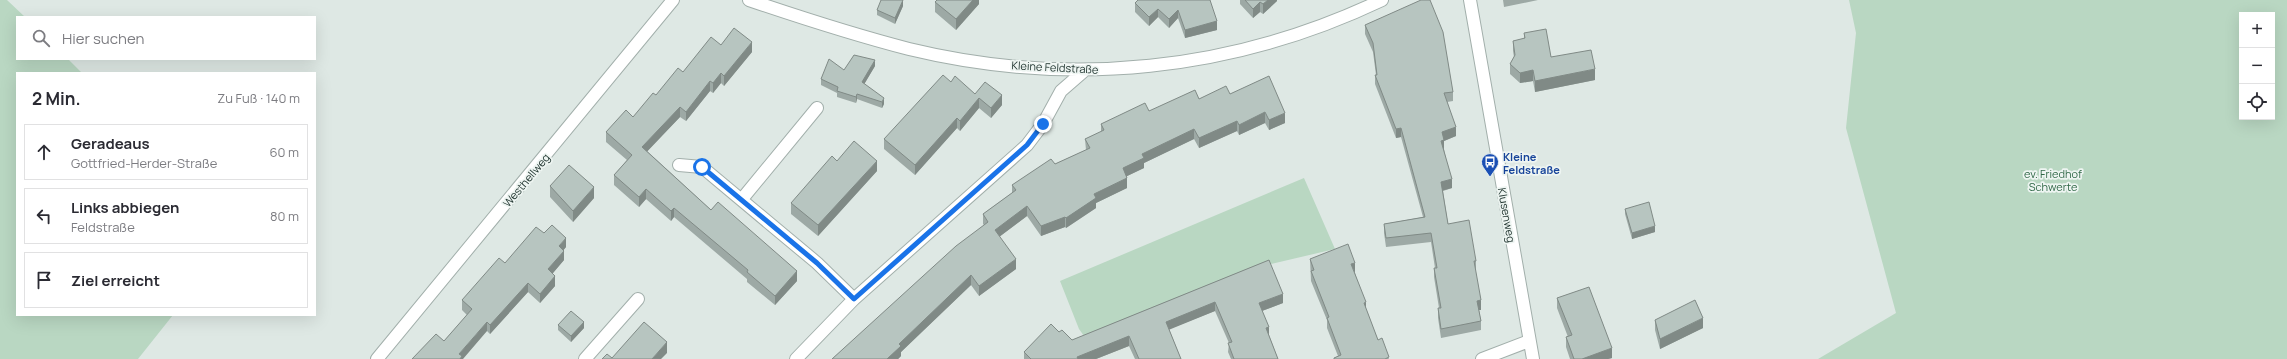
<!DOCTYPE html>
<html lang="de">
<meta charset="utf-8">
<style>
body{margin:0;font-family:Manrope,sans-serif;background:#f2f2f3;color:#2b2b33}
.controls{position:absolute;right:12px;top:12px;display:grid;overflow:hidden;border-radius:0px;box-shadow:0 4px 16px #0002}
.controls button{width:36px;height:36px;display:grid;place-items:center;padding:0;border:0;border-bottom:1px solid #e1e1e2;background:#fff;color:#2b2b33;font:20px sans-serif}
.stop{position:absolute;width:12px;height:12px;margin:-9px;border:3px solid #1a73e8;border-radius:50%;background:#fff}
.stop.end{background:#1a73e8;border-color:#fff;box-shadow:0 1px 4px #0008}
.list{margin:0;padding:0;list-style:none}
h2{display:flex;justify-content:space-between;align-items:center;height:52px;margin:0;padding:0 16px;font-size:17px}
h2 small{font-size:13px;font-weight:400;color:#7c7c81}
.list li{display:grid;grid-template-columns:26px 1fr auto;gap:12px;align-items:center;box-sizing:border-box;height:56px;margin:0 8px 8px;padding:0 8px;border:1px solid #e1e1e2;border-radius:0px}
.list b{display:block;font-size:15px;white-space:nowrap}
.list p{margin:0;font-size:13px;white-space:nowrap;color:#7c7c81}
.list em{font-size:13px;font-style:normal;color:#7c7c81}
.icon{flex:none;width:22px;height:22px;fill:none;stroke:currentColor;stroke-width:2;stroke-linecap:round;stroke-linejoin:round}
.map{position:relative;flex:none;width:2287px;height:359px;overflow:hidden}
.search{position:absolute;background:#fff;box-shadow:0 4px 16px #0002;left:16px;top:16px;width:300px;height:44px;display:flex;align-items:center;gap:10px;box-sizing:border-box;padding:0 14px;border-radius:0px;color:#7c7c81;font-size:15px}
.panel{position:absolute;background:#fff;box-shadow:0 4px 16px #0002;left:16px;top:72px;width:300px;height:244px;border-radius:0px}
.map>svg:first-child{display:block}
</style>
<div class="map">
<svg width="2287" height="359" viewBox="0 0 2287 359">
<rect width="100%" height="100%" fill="#dee8e4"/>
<path fill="#b9d7c2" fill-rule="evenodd" d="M0 0H7L25 17H17V59H68L82 73H17V315H173L138 359H0Z
M1849 0H2287V359H1818L1896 313 1846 128 1856 33ZM2242 15H2272V117H2242Z
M1304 178 1335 249 1254 268 1084 336 1079 329 1060 281Z"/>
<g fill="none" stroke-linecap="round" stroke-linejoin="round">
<g stroke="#a2afab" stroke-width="14">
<path id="minor" d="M749 0C802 18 855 35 909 49 1070 88 1233 71 1382 0
M1470 0 1533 359
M679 165 702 167 817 263 854 299
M742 199 817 108
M377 359 673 0
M585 359 638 299
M796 359 854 299 1027 145 1043 124 1061 91 1084 71
M1482 359 1529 341"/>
</g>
<use href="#minor" stroke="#fff" stroke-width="12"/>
</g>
<path fill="#9da9a5" d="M979 0V4L956 30 935 12V2Z
M1210 0 1217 30 1185 38 1178 18 1169 28 1158 17 1149 26 1135 12V3Z
M1240 0H1277V1L1263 14 1260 12 1253 18 1240 4Z
M1503 0H1538L1504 7Z
M903 6 895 24 877 15V10Z
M1365 25 1453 92V101L1447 102 1456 136 1444 141V149L1452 188 1443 191 1448 224 1476 261V270H1475L1481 310H1479L1481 321V330L1441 338 1438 318V308H1439L1434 277V268H1435L1431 242 1386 247 1384 233V224L1423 217 1401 137 1396 138 1375 84V75H1376L1373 52 1365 34Z
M1524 33 1551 57 1595 80 1535 92 1533 81 1520 83 1510 74V64L1514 57 1513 51V41L1524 39Z
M721 45 752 52 724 86 721 83 713 93 710 91 686 121 680 117 647 151 711 210 797 281 775 305 747 282V279L674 217 671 221 646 199 639 207 614 185V175L627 160 606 142V132L633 117 656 95 683 72Z
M875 66 864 84 884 104 882 108 857 99 856 103 837 97V93L821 85V79L844 70Z
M951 82 975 94 1002 105 991 118 979 108 960 131 957 128 915 175 884 149V139Z
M1230 94 1285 123 1269 130 1265 123 1239 135 1237 131 1199 148 1194 139 1144 163V168L1127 176V188L1096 203V208L1066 228 1065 227 1041 236 1027 216 999 237 1016 269 979 296 971 285 901 352V356L898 359H832L984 225 983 224V214L1012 193V185L1055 164 1086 150 1085 139 1101 132V124L1149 111 1199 99Z
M837 161 877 171 818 236 791 214V203Z
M550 186 594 198 573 222 550 197Z
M1625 209 1655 232 1632 239 1625 214Z
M544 233 566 247 563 250 564 260 552 274 555 286 540 303 528 292 490 334 487 331 444 341 467 315 462 310V300L505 263Z
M1310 259 1355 273 1366 310 1378 340 1389 359H1334V358L1338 356 1327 328V320L1311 281Z
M1269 260 1283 303 1262 311 1269 335 1278 359H1231L1228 352 1229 343 1215 311 1169 329 1181 359H1135L1129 346 1096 359H1024V352L1059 332 1072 340Z
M1557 298 1612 358 1608 359H1570L1566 347V337H1568L1557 308Z
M1655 320 1703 328 1660 349 1655 330Z
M558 325 584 328 571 342 558 330Z"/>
<path fill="#808a86" d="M903 0V6L895 24V18Z
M973 0H979V4L956 30V19Z
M1268 0H1277V1L1263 14V4Z
M1260 2V12L1253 18V9Z
M1158 9V17L1149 26V17Z
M1178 10V18L1169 28V19Z
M1217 21V30L1185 38V30Z
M752 42V52L724 86V76Z
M875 60V66L862 88V82Z
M1595 69V80L1535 92V81Z
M1533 70V81L1520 83V73Z
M721 73V83L713 93V83Z
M710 81V91L686 121V112Z
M857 94V99L856 103V97Z
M1002 95V105L991 118V108Z
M884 98V104L882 108V102Z
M979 98V108L960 131V121Z
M680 107V117L642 157V147Z
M1265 112V123L1239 135V125Z
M1285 113V123L1269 130V120Z
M957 118V128L915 175V165Z
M1237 121V131L1199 148V138Z
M1456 127V136L1444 141V149L1441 150 1442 132Z
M1401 128V137L1396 138V129Z
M1194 129V139L1144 163V168L1123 178V168L1142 154Z
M877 161V171L818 236V225Z
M1127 178V188L1096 203V208L1066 228V218L1094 194Z
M1452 179V188L1441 191V182Z
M594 187V198L573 222V211Z
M646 189V199L639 207V197Z
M1027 206V216L995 240V230Z
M674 208V217L671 221V211Z
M1065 217V227L1041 236V226Z
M1655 226V232L1632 239V233Z
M566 238V247L559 256V246Z
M564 251V260L548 279V269Z
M1016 259V269L979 296V286Z
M1355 263V274L1351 264Z
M797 271V281L775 305V296Z
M971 275V285L901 352V356L898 359H887L899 344Z
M555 276V286L540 303V294Z
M528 283V292L490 334V325Z
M1283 294V303L1259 312V303Z
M1481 300V310H1477V301Z
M1215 302V311L1166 331V322Z
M1366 302V312L1364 303Z
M1703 318V328L1660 349V339Z
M487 322V331L463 359H459V354Z
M584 322V328L571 342V336Z
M1269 327V336L1266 328Z
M1129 336V346L1096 359H1077V357Z
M667 342V353L661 359H652Z
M1612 348V358L1608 359H1582Z"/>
<path fill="#b7c5c0" stroke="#808a86" d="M881 0H903L895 18 877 10Z
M937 0H973L956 19 935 2Z
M1138 0H1210L1217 21 1185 30 1178 10 1169 19 1158 9 1149 17 1135 3Z
M1245 0H1268L1263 4 1260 2 1253 9Z
M1421 0H1430L1443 32 1453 92 1444 93 1456 127 1442 132 1444 140 1441 141 1452 179 1441 182 1448 224 1469 220 1476 261H1474L1481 300 1477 301 1481 321 1441 329 1438 308H1441L1434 268H1437L1431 233 1386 238 1384 224 1425 217 1401 128 1396 129 1375 75H1377L1373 43 1365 25Z
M734 28 752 42 724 76 721 73 713 83 710 81 686 112 680 107 642 147 711 210 718 202 797 271 775 296 747 272 748 270 674 208 671 211 646 189 639 197 614 175 632 155 606 132 626 110 633 117 653 93 656 95 678 68 683 72 711 37 721 45Z
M1546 29 1551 57 1591 50 1595 69 1535 81 1533 70 1520 73 1510 64 1515 55 1513 41 1525 38 1524 33Z
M854 55 875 60 862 82 884 98 882 102 857 94 856 97 837 91 838 87 821 79 829 59 844 70Z
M943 75 951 82 955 76 975 94 985 82 1002 95 991 108 979 98 960 121 957 118 915 165 884 139Z
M1269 76 1285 113 1269 120 1265 112 1239 125 1237 121 1199 138 1194 129 1142 154 1144 158 1123 168 1127 178 1094 194 1096 198 1066 218 1065 217 1041 226 1027 206 995 230 1016 259 979 286 971 275 899 344 901 346 887 359H832L956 246 988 222 983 214 1016 190 1012 185 1051 159 1055 164 1090 148 1085 139 1104 130 1101 124 1145 103 1149 111 1195 90 1199 99 1226 86 1230 94Z
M854 141 877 161 818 225 791 203 832 156 837 161Z
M569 165 594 187 573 211 550 186Z
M1649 202 1655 226 1632 233 1625 209Z
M552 225 566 238 559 246 564 251 548 269 555 276 540 294 528 283 490 325 487 322 459 354 462 356 460 359H412L436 334 444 341 472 309 462 300 499 258 505 263 536 227 544 233Z
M1348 244 1355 263 1351 264 1366 302 1364 303 1378 340 1382 338 1389 357 1385 359H1334V358L1341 355 1327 318 1329 317 1311 271 1314 270 1310 259Z
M1269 260 1283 294 1259 303 1269 327 1266 328 1278 359H1234L1228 343 1232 342 1215 302 1166 322 1181 359H1139L1129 336 1077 357 1078 359H1031L1024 352 1051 324 1059 332 1062 330 1072 340Z
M1589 287 1612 348 1582 359H1574L1566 337 1572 335 1557 298Z
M1695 300 1703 318 1660 339 1655 320Z
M571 311 584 322 571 336 558 325Z
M644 322 667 342 652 359H602L607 354 612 358Z"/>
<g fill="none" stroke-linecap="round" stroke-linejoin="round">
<path stroke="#1a73e8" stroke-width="5" d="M702 167 817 263 854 299 1027 145 1043 124"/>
</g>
<defs>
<g id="bus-pin" transform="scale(0.9)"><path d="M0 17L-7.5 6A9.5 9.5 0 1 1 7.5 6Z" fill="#1a4fb4" stroke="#eef5f2"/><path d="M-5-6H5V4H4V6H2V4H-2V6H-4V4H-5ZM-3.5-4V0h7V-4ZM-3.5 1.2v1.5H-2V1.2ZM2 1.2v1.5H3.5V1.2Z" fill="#fff"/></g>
</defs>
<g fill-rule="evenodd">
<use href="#bus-pin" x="1490" y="162"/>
</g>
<g text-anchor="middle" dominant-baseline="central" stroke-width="3.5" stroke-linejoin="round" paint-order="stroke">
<g font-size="11" fill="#223631" stroke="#eef5f2">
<text transform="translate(1055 67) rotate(3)">Kleine Feldstraße</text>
<text transform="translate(526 180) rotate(-50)">Westhellweg</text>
<text transform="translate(1507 215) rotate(80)">Klusenweg</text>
</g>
<g font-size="11" font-weight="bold" fill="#164399" stroke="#eef5f2" text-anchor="start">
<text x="1503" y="156">Kleine<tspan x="1503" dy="13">Feldstraße</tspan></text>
</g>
<g font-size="11" fill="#306847" stroke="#eef5f2">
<text x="2053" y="173">ev. Friedhof<tspan x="2053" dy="13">Schwerte</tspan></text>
</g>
</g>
</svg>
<div class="controls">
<button>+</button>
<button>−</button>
<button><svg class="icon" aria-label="locate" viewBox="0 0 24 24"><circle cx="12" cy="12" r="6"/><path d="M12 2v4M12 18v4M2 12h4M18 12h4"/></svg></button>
</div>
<div class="stop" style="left:702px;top:167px"></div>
<div class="stop end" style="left:1043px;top:124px"></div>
<div class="search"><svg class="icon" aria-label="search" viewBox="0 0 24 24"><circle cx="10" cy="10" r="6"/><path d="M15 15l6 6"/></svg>Hier suchen</div>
<section class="panel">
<h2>2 Min.<small>Zu Fuß · 140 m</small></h2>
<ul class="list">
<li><svg class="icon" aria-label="ahead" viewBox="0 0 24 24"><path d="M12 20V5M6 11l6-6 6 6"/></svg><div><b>Geradeaus</b><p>Gottfried-Herder-Straße</p></div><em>60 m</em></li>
<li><svg class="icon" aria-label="left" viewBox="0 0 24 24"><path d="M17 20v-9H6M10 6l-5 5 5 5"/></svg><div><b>Links abbiegen</b><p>Feldstraße</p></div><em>80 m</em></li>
<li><svg class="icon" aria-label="arrive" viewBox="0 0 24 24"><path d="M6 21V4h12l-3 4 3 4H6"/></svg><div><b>Ziel erreicht</b></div></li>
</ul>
</section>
</div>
